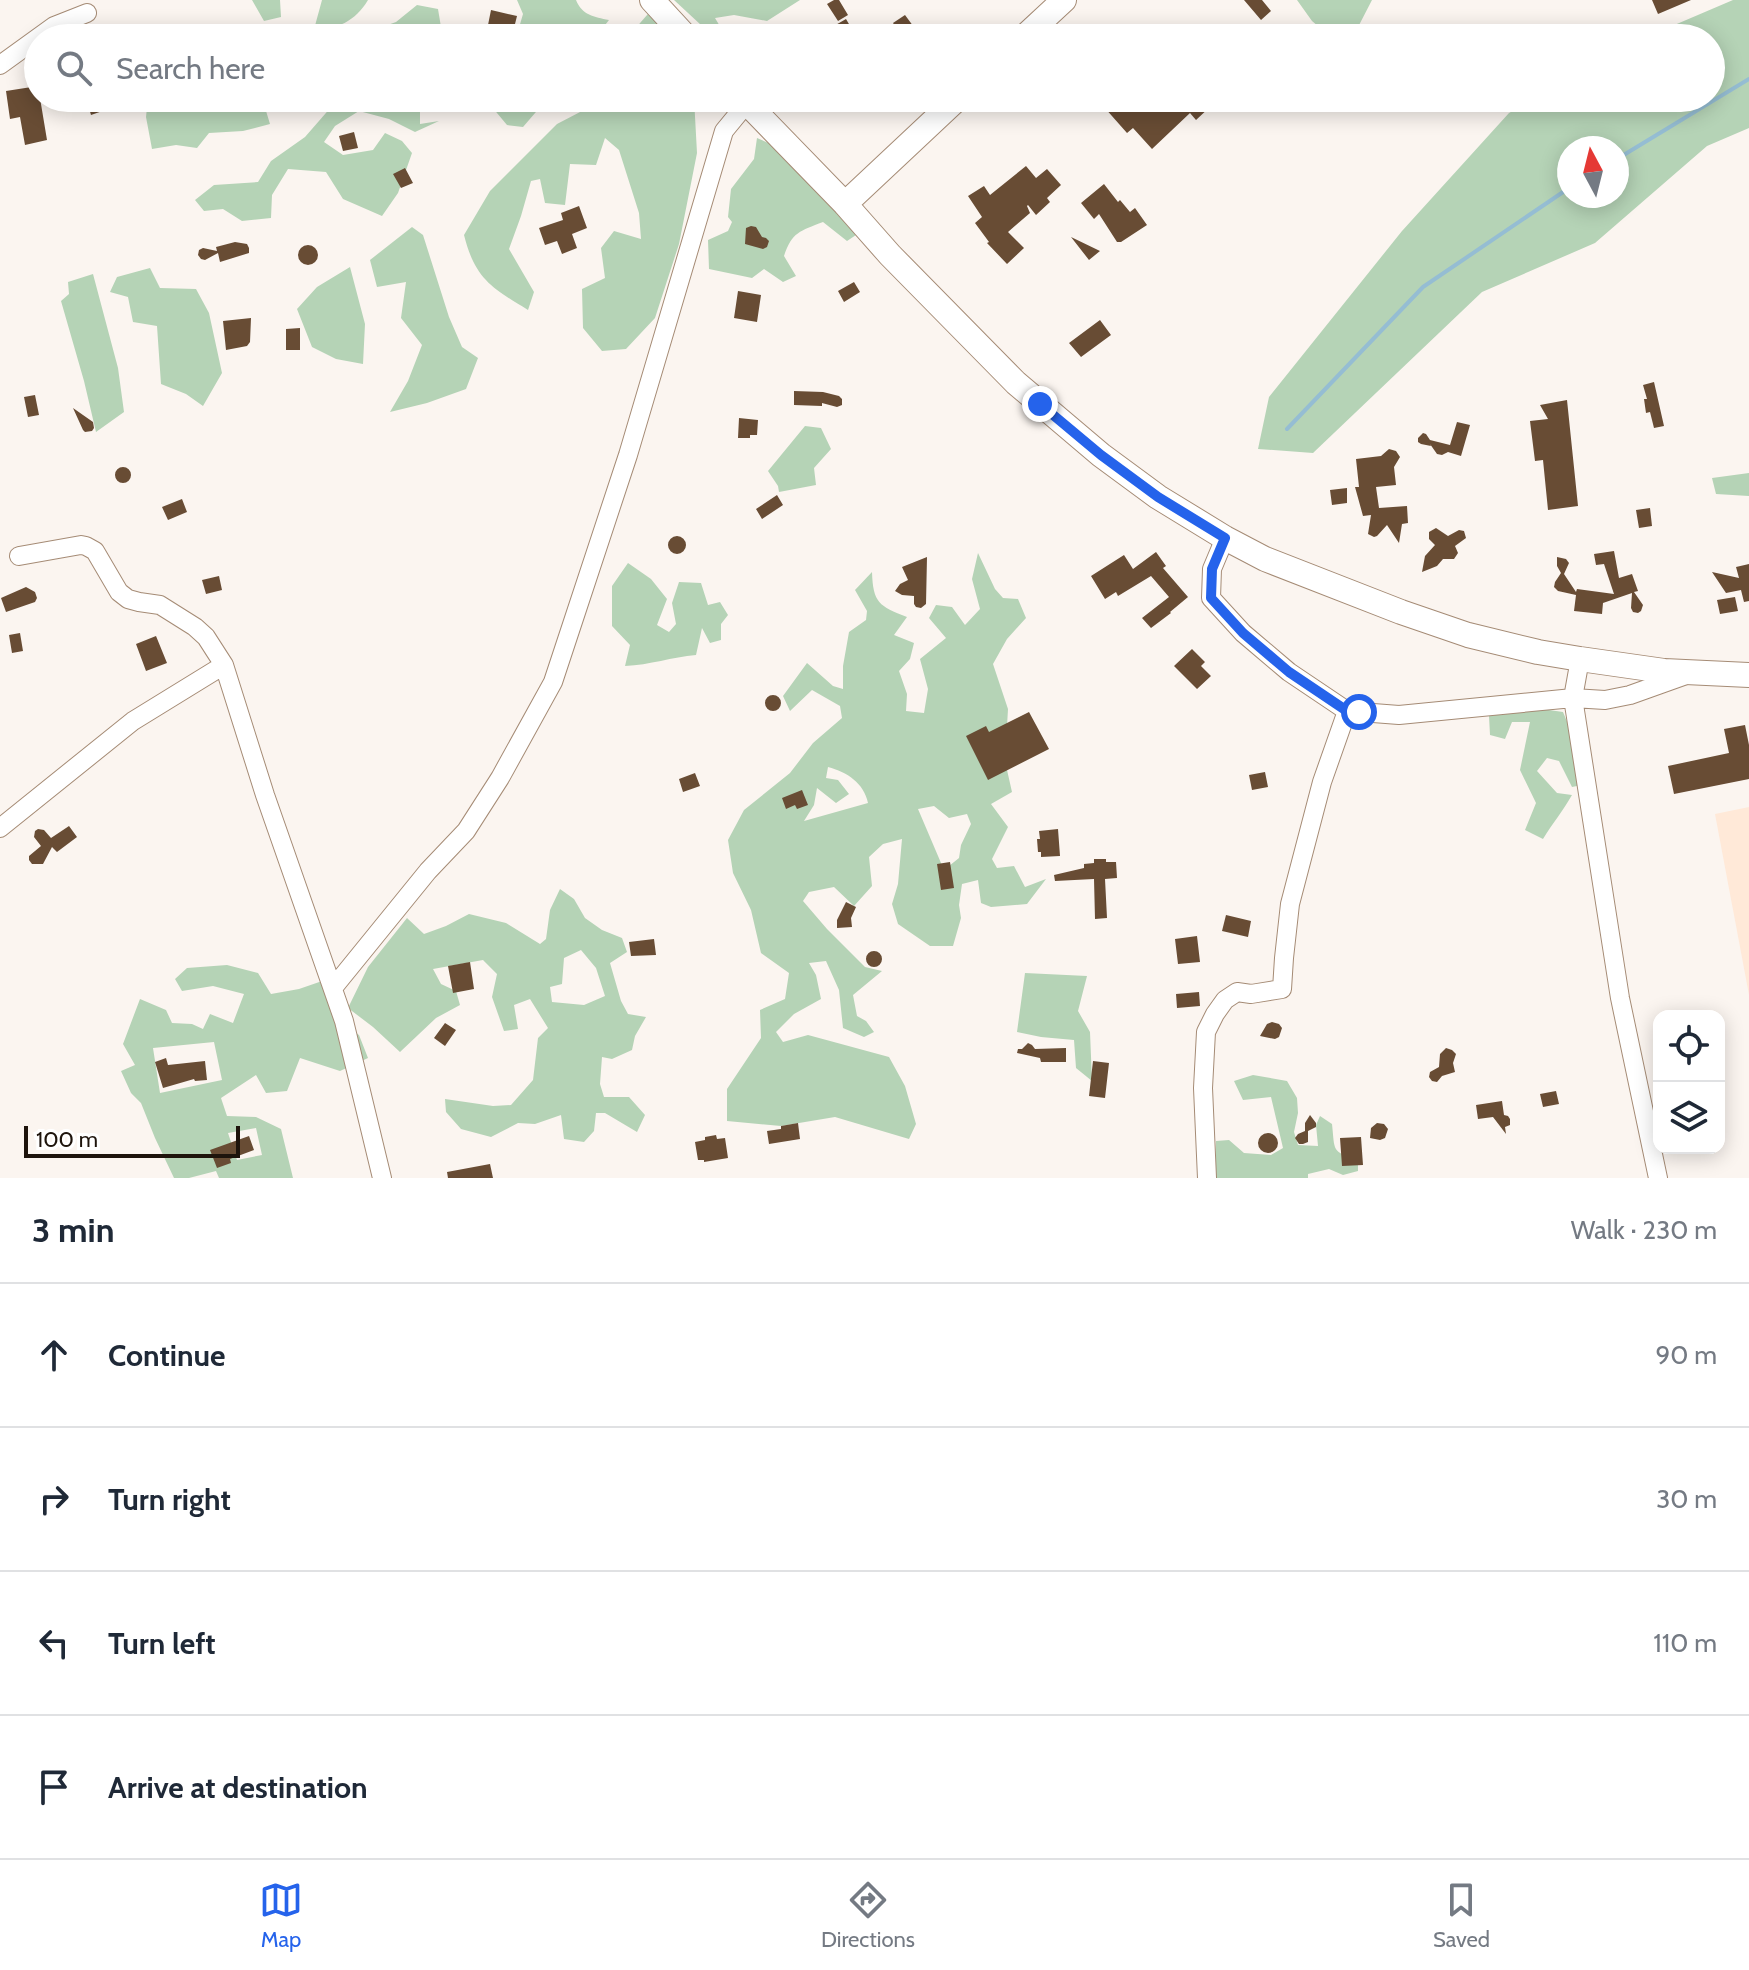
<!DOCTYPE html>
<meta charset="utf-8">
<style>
body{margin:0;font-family:Cabin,sans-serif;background:#f6f6f7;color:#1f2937}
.controls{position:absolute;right:24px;bottom:24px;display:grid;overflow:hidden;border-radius:16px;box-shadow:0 4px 20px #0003}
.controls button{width:72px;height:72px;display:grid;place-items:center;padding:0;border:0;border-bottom:2px solid #e0e1e3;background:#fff;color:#1f2937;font:40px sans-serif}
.compass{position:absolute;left:1557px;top:136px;width:72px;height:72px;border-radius:50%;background:#fff;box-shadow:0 4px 20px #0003;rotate:353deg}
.scale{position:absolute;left:24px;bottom:20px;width:216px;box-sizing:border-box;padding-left:8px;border:4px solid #1e140c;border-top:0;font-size:22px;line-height:28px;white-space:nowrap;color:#1e140c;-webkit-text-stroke:6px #fff;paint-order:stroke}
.stop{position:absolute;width:24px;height:24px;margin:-18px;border:6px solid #2563eb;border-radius:50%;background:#fff}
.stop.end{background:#2563eb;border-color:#fff;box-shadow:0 2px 8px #0008}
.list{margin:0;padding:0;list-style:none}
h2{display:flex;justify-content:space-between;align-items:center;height:104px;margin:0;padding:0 32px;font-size:34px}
h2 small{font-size:26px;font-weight:400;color:#747a83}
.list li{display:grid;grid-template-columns:52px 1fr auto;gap:24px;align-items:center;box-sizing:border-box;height:144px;padding:0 32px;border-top:2px solid #e0e1e3}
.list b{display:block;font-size:30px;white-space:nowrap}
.list em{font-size:26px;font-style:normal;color:#747a83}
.icon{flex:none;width:44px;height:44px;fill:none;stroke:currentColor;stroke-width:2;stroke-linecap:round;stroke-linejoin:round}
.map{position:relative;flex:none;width:1749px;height:1178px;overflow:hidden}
.search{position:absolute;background:#fff;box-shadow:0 4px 20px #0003;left:24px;right:24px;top:24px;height:88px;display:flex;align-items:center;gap:20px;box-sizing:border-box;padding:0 28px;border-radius:44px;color:#747a83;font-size:30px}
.sheet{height:680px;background:#fff}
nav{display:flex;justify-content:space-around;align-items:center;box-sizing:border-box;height:112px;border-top:2px solid #e0e1e3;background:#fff;font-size:22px;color:#747a83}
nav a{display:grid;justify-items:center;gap:4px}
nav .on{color:#2563eb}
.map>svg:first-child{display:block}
</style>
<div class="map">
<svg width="1749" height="1178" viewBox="0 0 1749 1178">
<rect width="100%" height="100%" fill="#fbf5f0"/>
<path fill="#ffe9d8" d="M1749 807V995L1715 814Z"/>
<path fill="#b5d3b6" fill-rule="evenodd" d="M252 0H280L281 17 264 21Z
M322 0H368C355 22 337 28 313 33Z
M517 0H576C582 15 594 17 609 20L595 38H516L523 14Z
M674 0H800L767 21 734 15 715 18 727 38H715Z
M1297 0H1372L1356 31 1341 38H1332L1312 21Z
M1733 0H1749V128L1707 146 1595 243 1482 292 1313 453 1258 449 1269 397 1402 231 1509 113 1536 98H1711V38H1644ZM1569 148H1617V196H1569Z
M417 5 438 9 442 33 445 38H352L396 22Z
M654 7 679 38H627Z
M148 98H257L263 101 270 124 243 131 209 133 197 148 176 145 152 149 146 117Z
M339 98H432L420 109V124L439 121 415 132 389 119 359 111 335 126 324 142 343 155 373 150 385 133 402 141 412 153 398 193 382 216 343 199 326 172 288 169 272 195 271 218 242 221 223 209 204 211 195 200 214 185 258 182 271 161 305 137Z
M482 98H548L523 127 507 125 487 101Z
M587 98H694L697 153 679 244 655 318 626 349 602 351 583 328 582 289 605 278 601 248 614 231 641 239 639 213 619 150 605 138 596 165 570 164 565 205 545 203 540 179 531 181 521 216 509 249 534 292 528 310C492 288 475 279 464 235L490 191 557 124 582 111Z
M757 138 787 151 865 229 847 241 823 222C800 231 792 232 784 256L796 276 783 282 764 269 752 278 709 269 708 240 728 231 732 222 728 217 731 189 754 159Z
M412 227 423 235 449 317 462 347 478 358 466 389 427 403 390 412 408 381 422 345 401 318 406 282 377 287 370 260Z
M350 267 365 324 363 364 336 359 312 347 297 309 317 287Z
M150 268 160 288 196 289 209 313 222 373 203 406 186 394 161 384 157 326 133 322 128 297 110 292 117 277Z
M93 274 118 368 124 412 96 432 84 381 61 301 69 294 68 282Z
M805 426 821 428 831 449 814 468 816 485 779 492 778 486 768 471Z
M1749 473V496L1716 494 1712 478Z
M978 553 995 589 1003 598 1018 599 1026 618 1007 639 993 664 1008 709 1005 761 1012 792 991 804 1008 827 992 859 997 868 1014 866 1025 887 1046 879 1027 904 991 907 981 903 978 880 962 884 959 905 961 918 953 946H930L898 924 892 904 898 884 902 839 883 844 869 857 872 886 854 906 834 887 809 892 803 901 827 929 865 967 882 971 853 995 857 1016 866 1021 874 1032 864 1037 843 1028 839 990 826 961 809 963 816 975 821 999 794 1014 776 1032 783 1042 808 1035 889 1057 905 1086 916 1124 909 1139 835 1117 781 1126 727 1121V1089L761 1038 760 1010 785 999 789 973 761 953 751 910 733 873 728 840 744 810 790 773 813 743 842 718 840 706 812 690 790 711 783 696 807 663 833 686 843 689V666L849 632 866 620 867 611 855 590 872 572C873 603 879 606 907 617L894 635 914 643 910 659 899 671 907 694 906 711 924 713 928 689 920 659 946 638 929 618 936 605 952 607 965 625 980 609 972 579ZM828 767C847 772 864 783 868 803L804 821 814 805 817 788 836 803 849 794 838 780 826 778ZM934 806 949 818 967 814 971 824 961 845 959 858 944 870 918 809Z
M628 563 651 579 667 599 657 625 669 632 676 624 672 603 679 582 701 583 708 605 720 602 728 615 721 624V640L710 643 702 628 696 655C672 657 650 665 625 666L630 645 612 626V586Z
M1535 708 1563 712 1573 736 1582 785 1572 787 1559 761 1547 758 1537 771 1557 793 1572 795C1563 811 1552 824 1543 839L1525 830 1536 803 1520 770 1530 722H1512L1505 739 1490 735 1489 716Z
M560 889 574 899 585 918 602 930 622 938 627 952 610 963 621 1001 628 1014 646 1017 635 1036 632 1050 612 1059 602 1057 600 1084 604 1097H629L645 1115 637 1132 605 1113H596L594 1131 584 1142 564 1139 561 1115 535 1124 518 1123 491 1137 461 1129 446 1112 445 1099 493 1106 511 1105 533 1080 538 1038 548 1028 530 999 514 1005 518 1029 504 1031 492 997 497 974 483 960 433 969 441 984 456 991 460 1005 436 1018 400 1052 373 1027 348 1008 368 967 407 918 424 934 446 926 469 914 506 923 540 944 546 939 550 910ZM581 950 596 968 605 996 584 1005 552 1002 550 987 562 984 564 958Z
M227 965 258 973 271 994 299 989 328 979 338 1020 359 1035 368 1058 340 1071 300 1058 287 1091 266 1093 256 1075 221 1098 227 1116 256 1117 281 1129 293 1178H219L216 1171 189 1178H174L155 1138 141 1103 131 1093 121 1071 135 1065 123 1044 140 999 166 1010 172 1023 192 1024 203 1029 210 1014 233 1023 244 994 213 986 182 991 175 979 187 968ZM214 1042 222 1080 160 1093 153 1048ZM256 1128 262 1155 237 1160 228 1133Z
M1025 973 1087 976 1078 1011 1090 1032 1092 1081 1076 1068 1074 1040 1041 1037 1017 1032Z
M1253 1075 1287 1081 1297 1098 1298 1113 1294 1132 1298 1145 1318 1146 1316 1125 1320 1116 1332 1124C1335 1151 1331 1152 1358 1159V1171L1343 1175 1329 1169 1308 1174V1178H1215L1216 1141 1229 1140 1244 1153 1271 1155 1283 1148 1271 1097 1243 1100 1234 1081Z"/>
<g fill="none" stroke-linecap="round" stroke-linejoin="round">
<path stroke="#95bdd3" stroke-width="4" d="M1617 159 1749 79
M1287 429 1423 287 1569 188"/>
</g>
<path fill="#684c34" d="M834 0H839L848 15 838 21 827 4Z
M1244 0H1262L1271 11 1261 20Z
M1652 0H1691L1658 14Z
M491 10 517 16 512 36 487 30Z
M905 15 922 38H903L893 23Z
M846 19 853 31 841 38H813Z
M38 86V98H40L47 140 25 145 20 117 10 119 6 91Z
M86 98H108L111 108 91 115Z
M1115 98H1162L1168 104 1175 98H1203L1211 106 1196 120 1190 113 1152 149 1133 128 1127 133 1104 107Z
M354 132 358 148 343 151 339 136Z
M1026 166 1036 178 1047 169 1061 185 1047 198 1050 202 1036 215 1028 205 1027 206 1030 213 1008 232 1024 248 1007 264 987 243 989 242 975 223 982 217 968 196 984 186 990 195Z
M405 168 413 183 401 188 393 174Z
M1104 184 1118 202 1120 200 1130 212 1135 208 1147 225 1121 242H1117L1099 214 1094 219 1081 203Z
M579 206 587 228 572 234 577 248 562 254 557 241 545 245 539 228 563 220 561 213Z
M751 226 756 227 762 237 766 238 769 241 767 247 763 249 745 244 746 228Z
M1071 237 1100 251 1089 260Z
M235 242 247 244 249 248V253L220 262 218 253 205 260 201 259 198 255 199 250 203 248 217 251 216 247Z
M298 255a10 10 0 1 1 20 0a10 10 0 1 1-20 0Z
M854 282 860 292 844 302 838 291Z
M738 291 761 295 757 322 734 318Z
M251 318 250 342 247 346 226 350 223 321Z
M1100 320 1111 335 1081 357 1069 343Z
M300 328V350H286V329Z
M1654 382 1664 426 1654 428 1650 412 1646 413 1644 399H1647L1643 385Z
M794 391 823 392 839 396 842 399V405L837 407 822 403V406L794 405Z
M35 395 39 415 28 417 24 397Z
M1567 400 1578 506 1548 510 1543 460 1535 461 1530 421 1548 419 1540 405Z
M73 408 93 422 94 428 92 431 85 432 83 430Z
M739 418 758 420 757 435H750V438H738Z
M1457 422 1470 425 1461 456 1448 452 1442 455 1437 454 1430 444 1431 446 1421 444 1418 442V438L1423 433 1426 434 1430 440 1450 445Z
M1389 449 1396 451 1400 457 1394 467 1396 485 1376 487 1379 508 1407 506 1408 523 1402 524 1399 543 1387 525 1377 536 1374 537 1368 534 1371 515 1363 516 1355 487H1359L1356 459 1381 456Z
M115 475a8 8 0 1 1 16 0a8 8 0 1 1-16 0Z
M1347 488V503L1332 505 1330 490Z
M777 495 783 505 762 519 756 509Z
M182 499 187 512 168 520 162 507Z
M1650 508 1652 526 1639 528 1636 510Z
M1436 528 1448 536 1459 530 1464 531 1466 538 1455 546 1458 553 1454 559H1443L1437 566 1422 572 1425 556 1435 545 1429 539V532Z
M668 545a9 9 0 1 1 18 0a9 9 0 1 1-18 0Z
M1614 551 1619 578 1632 574 1638 591 1634 592 1643 605 1641 611 1638 613 1633 612 1631 608 1632 593 1603 603 1602 614 1574 611 1576 595 1558 591 1554 587 1555 582 1561 573 1557 566V557L1566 559 1569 563 1564 574 1576 592 1577 589 1614 594 1604 564 1596 565 1594 554Z
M1156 552 1166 566 1163 568 1188 597 1170 612 1171 613 1151 628 1142 618 1169 597 1151 576 1118 596 1116 592 1105 599 1091 576 1124 555 1133 569Z
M927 557 926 604 921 608 916 607 914 604V596L902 595 895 591 900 584 908 580 902 567Z
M1749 564V601L1744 602 1741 590 1726 593 1712 572 1739 578 1736 567Z
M219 576 222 590 206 594 202 580Z
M26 587 35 592 37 598 35 602 6 612 1 598Z
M1735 597 1738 611 1720 614 1717 600Z
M20 633 23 651 12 653 9 635Z
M156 636 167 663 146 671 136 644Z
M1192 649 1205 662 1201 666 1211 676 1197 689 1174 666Z
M765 703a8 8 0 1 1 16 0a8 8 0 1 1-16 0Z
M1029 712 1049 749 988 780 966 736 986 726 989 732Z
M1745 725 1749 745V779L1674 794 1668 766 1729 753 1724 729Z
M1265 772 1268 787 1252 790 1249 775Z
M695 773 700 786 683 792 679 779Z
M802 790 808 805 797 809 795 805 786 809 782 798Z
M69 826 77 837 57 852 52 847 43 864H32L29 860V856L41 846 34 837 35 831 38 829 44 830 51 838Z
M1058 829 1060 856 1041 857V852H1038L1037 839H1040L1039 831Z
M1094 859H1106V862H1116L1117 878 1105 879 1107 918 1095 919 1094 879 1055 881 1054 875 1084 868V864L1094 863Z
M950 862 954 888 941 890 937 864Z
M846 902 856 907 851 918 852 927 837 928V920Z
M1226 915 1251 921 1248 937 1222 931Z
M1197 936 1200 962 1178 964 1175 939Z
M654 939 656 955 631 956 629 942Z
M866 959a8 8 0 1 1 16 0a8 8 0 1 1-16 0Z
M470 962 474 989 453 993 448 966Z
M1199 992 1200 1006 1177 1008 1176 994Z
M1272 1022 1279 1024 1282 1028 1279 1037 1275 1039 1260 1036 1267 1024Z
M445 1023 456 1030 445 1046 434 1038Z
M1028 1043 1032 1045 1035 1049 1066 1048V1062H1041L1040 1058 1017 1053 1018 1049H1022Z
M1446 1048 1452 1050 1456 1054 1453 1063 1455 1072 1442 1076 1437 1082 1432 1081 1429 1077 1430 1072 1439 1067 1440 1054Z
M166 1058 168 1065 205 1061 207 1080 195 1081 194 1079 163 1088 155 1062Z
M1093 1061 1109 1063 1105 1098 1089 1096Z
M1556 1091 1559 1104 1543 1107 1540 1094Z
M1502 1101 1504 1115 1508 1116 1510 1119V1125L1505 1127 1506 1134 1493 1117 1478 1119 1476 1105Z
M1310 1115 1316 1123V1127L1308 1131V1142L1303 1144H1299L1295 1138 1298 1134 1305 1131V1123Z
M798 1123 800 1139 769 1144 767 1131 781 1129V1126Z
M1377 1123 1384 1124 1388 1129 1385 1138 1380 1140 1370 1138 1371 1128Z
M1258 1143a10 10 0 1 1 20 0a10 10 0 1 1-20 0Z
M716 1135 717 1139 725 1138 728 1158 704 1162V1160H698L695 1142 705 1140V1137Z
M249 1136 254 1150 230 1159 231 1163 217 1168 210 1150Z
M1361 1137 1363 1165 1342 1166 1340 1138Z
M490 1164 493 1178H448L447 1172Z"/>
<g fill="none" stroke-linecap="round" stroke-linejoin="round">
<g stroke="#a58b75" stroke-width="20">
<path id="street" d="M0 65 54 26 87 13
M1225 538 1212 569 1211 598 1243 633 1289 672 1347 711 1399 715 1573 698 1605 700 1630 695 1686 675
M19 556 81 545 86 546 95 551 119 592 128 599 139 602 160 605 195 627 206 637 224 665 265 795 344 1021 382 1178
M1580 659 1573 698 1620 998 1658 1178
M0 828 133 721 224 665
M333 988 428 871 466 831 500 778 553 682 628 455 724 131 747 103
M1207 1178 1203 1088 1206 1032 1215 1014 1225 1000 1237 992 1251 994 1282 989 1284 958 1290 904 1322 782 1347 711"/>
</g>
<g stroke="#a58b75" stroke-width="26">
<path id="secondary" d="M652 0 687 38
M1023 38 1064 0
M742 98 845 204 890 255 1016 383 1101 455 1158 497 1225 538 1265 559 1401 612 1468 635 1538 652 1580 659 1664 671 1749 675
M845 204 958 98"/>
</g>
<use href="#street" stroke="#fff" stroke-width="18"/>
<use href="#secondary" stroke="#fff" stroke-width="24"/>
</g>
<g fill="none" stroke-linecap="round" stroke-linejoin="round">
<path stroke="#2563eb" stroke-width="10" d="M1040 404 1101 455 1158 497 1225 538 1212 569 1211 598 1243 633 1289 672 1347 711 1359 712"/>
</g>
</svg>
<div class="controls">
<button><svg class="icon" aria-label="locate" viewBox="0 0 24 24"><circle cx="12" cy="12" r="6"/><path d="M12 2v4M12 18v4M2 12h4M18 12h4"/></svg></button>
<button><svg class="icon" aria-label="layers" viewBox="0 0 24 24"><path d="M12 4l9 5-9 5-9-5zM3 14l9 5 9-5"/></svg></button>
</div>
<svg class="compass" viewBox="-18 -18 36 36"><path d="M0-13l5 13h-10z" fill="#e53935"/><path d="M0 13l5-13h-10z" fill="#747a83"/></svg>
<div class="scale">100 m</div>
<div class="stop" style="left:1359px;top:712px"></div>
<div class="stop end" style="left:1040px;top:404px"></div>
<div class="search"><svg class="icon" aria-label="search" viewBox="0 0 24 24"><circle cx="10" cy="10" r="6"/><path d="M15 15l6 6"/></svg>Search here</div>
</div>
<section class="sheet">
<h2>3 min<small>Walk · 230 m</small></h2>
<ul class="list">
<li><svg class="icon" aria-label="ahead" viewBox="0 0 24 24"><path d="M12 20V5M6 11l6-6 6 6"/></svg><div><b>Continue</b></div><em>90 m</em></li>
<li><svg class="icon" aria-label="right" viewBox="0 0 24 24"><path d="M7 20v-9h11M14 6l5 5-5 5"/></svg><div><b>Turn right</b></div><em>30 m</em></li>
<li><svg class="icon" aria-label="left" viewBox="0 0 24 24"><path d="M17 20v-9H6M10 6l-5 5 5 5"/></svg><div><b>Turn left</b></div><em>110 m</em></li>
<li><svg class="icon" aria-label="arrive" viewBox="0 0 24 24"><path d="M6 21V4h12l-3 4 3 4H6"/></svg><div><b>Arrive at destination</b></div></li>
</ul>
</section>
<nav>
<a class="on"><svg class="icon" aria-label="map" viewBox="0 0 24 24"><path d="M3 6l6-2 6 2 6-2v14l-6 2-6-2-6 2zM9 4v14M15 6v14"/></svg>Map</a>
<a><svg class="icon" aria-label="directions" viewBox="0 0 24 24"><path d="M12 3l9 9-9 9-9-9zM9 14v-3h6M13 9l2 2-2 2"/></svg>Directions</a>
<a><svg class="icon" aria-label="saved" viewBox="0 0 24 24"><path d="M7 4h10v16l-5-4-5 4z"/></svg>Saved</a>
</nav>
